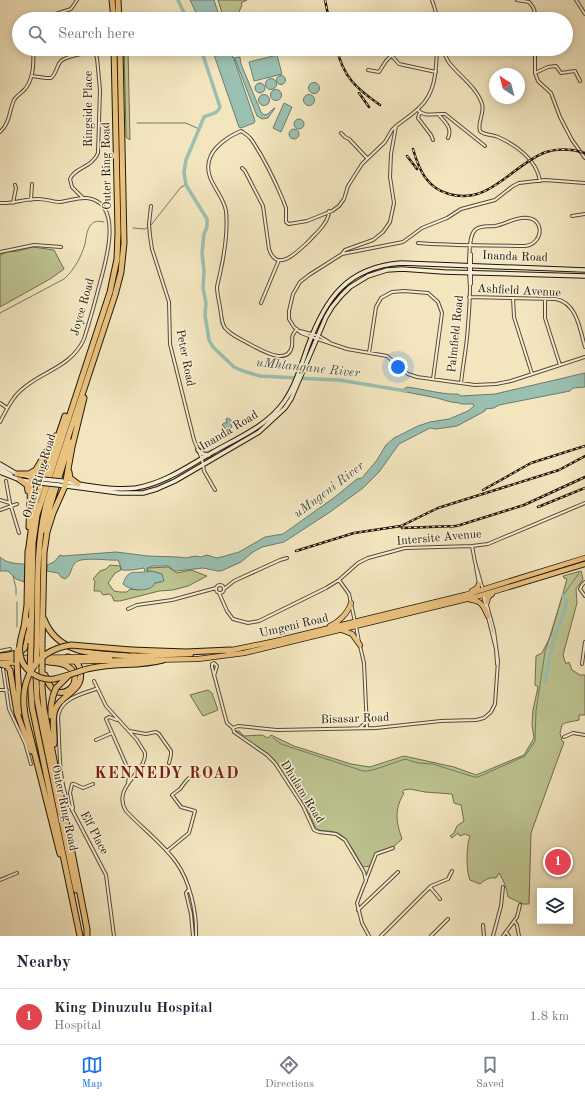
<!DOCTYPE html>
<style>
body{margin:0;font-family:"Old Standard TT",serif;background:#f2f2f3;color:#1f2937}
.controls{position:absolute;right:12px;bottom:12px;display:grid;overflow:hidden;border-radius:0px;box-shadow:0 2px 10px #0003}
.controls button{width:36px;height:36px;display:grid;place-items:center;padding:0;border:0;border-bottom:1px solid #e0e1e3;background:#fff;color:#1f2937;font:20px sans-serif}
.compass{position:absolute;left:489px;top:68px;width:36px;height:36px;border-radius:50%;background:#fff;box-shadow:0 2px 10px #0003;rotate:324deg}
.you{position:absolute;left:398px;top:367px;width:14px;height:14px;margin:-10px;border:3px solid #fff;border-radius:50%;background:#1a73e8;box-shadow:0 0 0 6px #1a73e833}
.badge{display:grid;place-items:center;width:26px;height:26px;border-radius:50%;background:#1a73e8;color:#fff;font-size:13px;font-weight:700}
.pin{position:absolute;translate:-50% -50%;border:2px solid #fff;box-shadow:0 1px 4px #0006}
.list{margin:0;padding:0;list-style:none}
h2{display:flex;justify-content:space-between;align-items:center;height:52px;margin:0;padding:0 16px;font-size:17px}
h2 small{font-size:13px;font-weight:400;color:#747a83}
.list li{display:grid;grid-template-columns:26px 1fr auto;gap:12px;align-items:center;box-sizing:border-box;height:56px;padding:0 16px;border-top:1px solid #e0e1e3}
.list b{display:block;font-size:15px;white-space:nowrap}
.list p{margin:0;font-size:13px;white-space:nowrap;color:#747a83}
.list em{font-size:13px;font-style:normal;color:#747a83}
.icon{flex:none;width:22px;height:22px;fill:none;stroke:currentColor;stroke-width:2;stroke-linecap:round;stroke-linejoin:round}
.map{position:relative;flex:none;width:585px;height:936px;overflow:hidden}
.search{position:absolute;background:#fff;box-shadow:0 2px 10px #0003;left:12px;right:12px;top:12px;height:44px;display:flex;align-items:center;gap:10px;box-sizing:border-box;padding:0 14px;border-radius:22px;color:#747a83;font-size:15px}
.sheet{height:108px;background:#fff}
nav{display:flex;justify-content:space-around;align-items:center;box-sizing:border-box;height:56px;border-top:1px solid #e0e1e3;background:#fff;font-size:11px;color:#747a83}
nav a{display:grid;justify-items:center;gap:2px}
nav .on{color:#1a73e8}
.map>svg:first-child{display:block}
</style>
<div class="map">
<svg width="585" height="936" viewBox="0 0 585 936">
<rect width="100%" height="100%" fill="#f3e6bf"/>
<filter id="stains"><feTurbulence type="fractalNoise" baseFrequency=".005" numOctaves="4"/><feColorMatrix values="0 0 0 0 .2 0 0 0 0 .09 0 0 0 0 .02 0 0 0 .5 -.17"/></filter>
<radialGradient id="worn" r=".72"><stop offset=".6" stop-color="#630" stop-opacity="0"/><stop offset="1" stop-color="#630" stop-opacity=".3"/></radialGradient>
<path fill="#bdc490" stroke="#706d4c" d="M218 0H247L241 3 242 5 238 14 235 15 234 17 232 16 231 19H224Z
M124 49H128L130 140 126 137V133Z
M33 247 54 250 64 269 50 279 0 307V255L7 252 18 251Z
M110 565 120 566 121 570 115 573 108 583 114 591 120 592H127L130 589 138 590 155 583 161 582 162 574 151 571H147L148 568 168 567 177 573 191 570 207 576 188 586 173 590 159 591 120 601H114L112 596 109 594 103 595 100 591H94L95 581 93 579 100 571 106 569Z
M581 571 583 579 576 589 577 603 563 655 566 664 569 662 572 670 580 675H585V715H579V720L565 723 562 725 560 733 562 741 564 742 531 833 529 904H523L508 897C507 888 504 881 499 873L496 878C489 877 486 879 480 884L470 880C466 871 466 846 470 836L465 834 460 836 458 833 452 838 450 836 454 833 457 826 464 821 461 805 454 803 452 794 425 792 410 789 404 790 402 792 404 793C394 810 396 821 402 839L394 846 378 852 370 866 363 867C356 856 349 839 338 833 331 830 323 832 316 829L309 813 276 763 235 731H239L244 736 262 735 268 738 271 735 294 746 351 764 370 767 404 756 454 767 476 775 524 755 534 738 532 725 533 710 538 687 535 685 536 656 542 653 551 635 567 579 564 578 563 576Z
M208 690 212 693 218 710 203 716 190 695Z"/>
<path fill="#9bc0b2" stroke="#6b7c6e" d="M190 0H214L220 19H199Z
M212 49H230L233 58 240 57 241 64 261 112 264 115 268 114 274 108H275L268 118 262 119 257 116 235 59H234L255 121 254 123 241 128 239 127Z
M277 55 282 74 254 81 249 62Z
M276.5 80a4.5 4.5 0 1 1 9 0a4.5 4.5 0 1 1-9 0Z
M265.5 84a5.5 5.5 0 1 1 11 0a5.5 5.5 0 1 1-11 0Z
M308.5 88a5.5 5.5 0 1 1 11 0a5.5 5.5 0 1 1-11 0Z
M255 88a5 5 0 1 1 10 0a5 5 0 1 1-10 0Z
M270.5 95a5.5 5.5 0 1 1 11 0a5.5 5.5 0 1 1-11 0Z
M303.5 100a5.5 5.5 0 1 1 11 0a5.5 5.5 0 1 1-11 0Z
M258.5 100a5.5 5.5 0 1 1 11 0a5.5 5.5 0 1 1-11 0Z
M284 103 292 107 281 132 273 128Z
M294 124a5 5 0 1 1 10 0a5 5 0 1 1-10 0Z
M289 134a5 5 0 1 1 10 0a5 5 0 1 1-10 0Z
M585 373V387L573 388 570 391 499 405 494 408 485 409V411L457 426 436 429 430 428 399 444 379 472 363 488 330 512 284 542 262 547 253 552 241 562 221 571H218L203 568 176 571 173 570 169 566H153L147 568V572L151 571 162 574 164 581 155 583C151 593 130 591 123 584 128 570 131 573 145 572L144 568C137 569 130 571 122 570L118 560C109 561 81 556 75 563 70 569 72 575 65 579L61 577 58 573 47 571V565L54 562 60 555 63 556 116 552 148 556 178 557 186 558 195 556 201 557 207 555 217 558 225 556 239 552 265 537 283 534 335 497 357 479 362 478 377 460 386 445 394 438 418 426 430 422 449 419 468 411 474 406 473 404H461L459 403 451 402 437 398 401 391 407 387C423 389 444 395 458 394L461 396 495 394Z
M228 418 233 422 231 424 232 427 229 430H227L222 425 224 423H227L226 419Z
M0 557C6 563 17 564 25 564L24 582 16 579 8 571H0Z"/>
<g fill="none" stroke-linecap="round" stroke-linejoin="round">
<path stroke="#6b7c6e" stroke-width="1" d="M137 123H186L199 129
M133 228 145 229 151 225 181 187 186 185
M0 313 64 279C75 269 81 257 85 244 86 238 87 230 90 226 94 220 98 221 104 222
M13 576 16 588V595
M17 602V627
M273 738 281 744 363 771H368L376 769 405 759 418 763 433 764 474 777H478L525 756 535 741 536 711 545 652 562 597 579 573"/>
<path stroke="#9bc0b2" stroke-width="3.5" d="M178 0 187 19
M201 49 220 107C218 114 210 114 204 117L186 160 184 172 186 185 207 219V227L204 234 202 253 204 271 203 288 206 303 205 315 209 340 213 347 234 367 243 371 260 376 315 379 339 380 406 391
M563 595 564 597
M545 682 550 654C553 650 552 644 554 639 558 625 566 614 566 600"/>
<g stroke="#564a36" stroke-width="4">
<path id="minor" d="M432 0 438 19
M517 0 529 2
M576 0 585 14
M529 2 533 7 537 19
M40 19 71 9 77 0
M386 49 399 64 436 72
M442 49C445 54 447 61 451 65 461 77 477 88 482 104 485 113 477 122 480 131 485 136 492 134 498 137 516 145 537 160 540 181
M535 49V73L538 81 551 93 560 117 572 140 585 158
M443 51 447 49
M368 70 379 72 386 61 391 56
M535 73 548 67 556 66 561 73 575 71 580 81
M32 76 46 78H51C57 73 56 66 61 61 65 57 90 51 95 53L97 58 100 90 98 153C92 168 75 167 70 179L72 187 83 198
M418 110C425 118 436 113 445 114L485 146
M420 112 418 118 431 135 433 140
M438 114C444 121 453 128 448 138
M0 132C10 123 9 111 14 100 17 95 22 93 25 89 34 79 34 62 33 49
M341 133 345 137 349 139 367 158
M242 168 245 171 263 206 269 249C277 274 298 251 308 242 315 234 329 223 329 211
M585 183 545 180 519 183 513 186 495 200 461 209 447 218 422 228 403 242 342 254 309 275 300 282 293 294 289 311V319L294 327 301 333 309 336 347 349 387 356 408 374 417 377 475 385 496 384 511 381 585 357
M31 200 32 184
M0 203C13 204 24 199 36 199 44 198 52 202 60 202 69 201 78 197 87 198 126 203 104 267 98 290 94 306 89 323 84 339 71 368 41 371 20 391 11 399 6 411 0 422
M13 203 16 188 15 185
M151 206 149 224 150 236 152 249 169 302 170 344 194 440 202 459 204 471 215 490
M572 216 585 214
M418 243C453 246 489 245 525 246 543 244 545 220 528 218 517 216 506 224 495 226 488 227 481 225 475 230 469 236 470 251 469 259 469 268 469 277 470 287 470 299 469 313 468 326 467 345 463 364 461 383
M0 252 34 245 61 247
M342 254 345 250 373 240 383 232 390 222 394 203 390 177 391 154 396 126C404 120 413 114 420 107 436 92 436 70 437 49
M471 284V254
M469 297 556 299C577 303 580 330 585 347
M513 298 514 317 532 374
M545 299V318L560 365
M261 303 279 260
M297 329C290 337 293 337 292 346 288 366 263 351 253 346 245 341 234 337 227 330 222 326 222 320 221 314 220 305 217 295 217 287 218 281 220 275 221 269 225 250 228 231 226 211 223 193 204 180 209 161 212 147 229 136 241 131 244 133 248 135 251 139 262 155 275 181 283 200L286 208V222L289 224 307 221 332 211 339 206 344 199 348 186 362 164 385 142 392 130 396 126
M300 331 319 336 329 342
M369 353 376 307 381 298 392 292 404 291 428 293 438 302 442 313 433 379
M0 403 7 408
M6 481 10 503 19 533
M0 500 10 503
M0 510 17 504
M472 546 475 562 483 590
M476 567 479 584
M339 580 349 594 355 622
M585 582 582 585 580 589 585 596
M216 589a4 4 0 1 1 8 0a4 4 0 1 1-8 0Z
M224 589 234 581 280 560 287 558
M219 593 227 611 233 619 248 623 259 621 326 588 339 580 358 563 368 558 405 548 472 546 488 544 585 503
M483 596 486 607
M128 609 137 605 172 600 216 588
M488 617 496 649 497 664
M356 626 359 642
M360 646 364 663 367 728
M0 651 10 649
M582 664 585 642
M3 669 9 709 25 743 31 764
M214 676 217 666 214 663 212 664V667L225 716 227 723 233 728
M94 681 106 706 137 740 145 753C147 772 111 787 126 811 142 828 162 843 176 862 190 881 197 913 196 936
M96 689C81 694 59 699 58 718 60 744 58 778 68 802L106 875 114 936
M0 690H7
M117 720 109 717 106 719 128 769 129 775 128 783
M233 728 238 726 277 730 376 728 441 721 476 720 484 718 491 712 495 704 498 661 494 631 484 594
M233 728 234 732 267 755 275 763 303 806 314 830 319 832 336 834 345 840 364 872 366 881
M360 728 367 721
M129 731 146 734 156 732 159 734 171 751V755L169 763
M564 737 573 733 585 735
M96 740 112 733
M72 810 73 808 70 793 72 784H74L83 788 93 784
M167 851 189 833 195 811 181 807 172 795 180 789 186 781 189 778
M0 880 17 873
M430 887 440 899
M189 889 186 893 191 914 193 936
M358 910 398 872
M514 921 517 925 519 936
M483 925 484 936
M506 932 509 936
M369 936 362 923 357 903 376 854 393 848
M381 936 431 886 448 879 452 871
M431 936 448 919
M493 936 501 906 503 887
M503 936 517 917 520 905"/>
</g>
<g stroke="#221608" stroke-width="5.5">
<path id="secondary" d="M198 450 203 454 209 455
M0 464 17 474 42 479
M0 468 11 475
M0 472 20 480 40 483
M61 481C83 485 115 491 136 488 165 483 188 466 213 452 238 438 267 426 284 402 296 385 301 365 308 346 325 299 347 267 401 263L585 270
M59 485 119 493H143L157 489 175 481 259 432 285 408 291 399 326 317 332 307 341 296 350 287 368 276 387 270 402 269 444 272 585 276"/>
</g>
<g stroke="#221608" stroke-width="6">
<path id="trunk" d="M472 591 477 588 479 584
M471 600C481 600 484 607 488 616
M487 602 488 597 492 594
M330 626C339 622 348 613 351 603
M342 630 352 634 360 645
M227 651 276 641 465 595 585 558
M133 656 191 654
M0 658 110 657
M40 662 198 659 244 653 479 596 585 564
M0 663 32 662"/>
</g>
<g stroke="#221608" stroke-width="7">
<path id="motorway" d="M112 0 114 19
M118 0 119 19
M69 472 70 478 78 484
M17 474H29L34 471
M20 480 27 485 28 491
M29 527 31 478 56 436
M44 530 48 513 70 442
M28 554 33 516 36 501 65 416
M44 619C58 657 101 654 135 656
M24 627 27 605 28 551
M31 643 33 543 37 515 110 292 117 259 118 232 114 49
M37 644C38 598 35 545 47 501L115 295 121 272 124 243 120 49
M42 645 44 553 47 532 53 513 65 486 72 447 84 398
M131 650 186 652 230 650
M0 656C30 653 27 648 28 620
M17 663 20 712
M0 664 7 666 10 670 17 713 31 751
M42 667V687L44 709 87 929V936
M84 670C109 662 137 667 163 660
M45 675C57 713 90 679 67 666 62 663 55 663 49 662
M30 676 32 707 80 936
M36 676 37 699 41 720 76 890
M51 716V706L53 696
M26 719 60 854
M54 744C55 733 51 721 55 710 60 694 85 692 80 670 79 663 75 660 68 657"/>
</g>
<use href="#minor" stroke="#f7efd5" stroke-width="2"/>
<use href="#secondary" stroke="#f7efd5" stroke-width="3.5"/>
<use href="#trunk" stroke="#eac380" stroke-width="4.5"/>
<use href="#motorway" stroke="#eac380" stroke-width="5"/>
<g stroke="#221608" stroke-width="2.5">
<path id="rail" d="M325 0 329 19
M337 49C343 77 357 89 380 105
M359 93 369 107
M413 149C419 170 427 188 449 194 489 206 513 164 546 152 559 148 572 149 585 153
M407 156 417 169
M483 490 531 463 585 446
M538 507 585 488
M451 527 460 525 524 505 585 477
M402 528 456 526
M296 551 354 533 401 526 438 508 559 470 585 456"/>
</g>
<use href="#rail" stroke="#f7efd5" stroke-width="1" stroke-dasharray="3" stroke-linecap="butt"/>
<g stroke="#221608" stroke-width="5.5" stroke-linecap="butt">
<path id="secondary-bridge" d="M42 479 61 481
M40 483 59 485"/>
</g>
<g stroke="#221608" stroke-width="7" stroke-linecap="butt">
<path id="motorway-bridge" d="M24 627C22 635 18 645 20 654 22 670 39 681 54 679 64 677 74 673 84 670
M17 650V663
M36 665 37 644
M42 667V645
M30 673 31 643
M53 696 56 688 68 676
M26 719C18 684 32 651 71 645L131 650"/>
</g>
<use href="#secondary-bridge" stroke="#f7efd5" stroke-width="3.5"/>
<use href="#motorway-bridge" stroke="#eac380" stroke-width="5"/>
</g>
<g text-anchor="middle" dominant-baseline="central" stroke-width="3" stroke-linejoin="round" paint-order="stroke">
<g font-size="12" fill="#221608" stroke="#f7efd5">
<text transform="translate(89 109) rotate(-90)">Ringside Place</text>
<text transform="translate(107 166) rotate(-91)">Outer Ring Road</text>
<text transform="translate(515 257) rotate(2)">Inanda Road</text>
<text transform="translate(519 291) rotate(3)">Ashfield Avenue</text>
<text transform="translate(83 307) rotate(-74)">Joyce Road</text>
<text transform="translate(456 334) rotate(-84)">Palmfield Road</text>
<text transform="translate(185 358) rotate(79)">Peter Road</text>
<text transform="translate(229 431) rotate(-31)">Inanda Road</text>
<text transform="translate(40 476) rotate(-73)">Outer Ring Road</text>
<text transform="translate(439 538) rotate(-5)">Intersite Avenue</text>
<text transform="translate(294 626) rotate(-13)">Umgeni Road</text>
<text transform="translate(355 719) rotate(-2)">Bisasar Road</text>
<text transform="translate(302 792) rotate(58)">Dhulam Road</text>
<text transform="translate(64 808) rotate(78)">Outer Ring Road</text>
<text transform="translate(94 833) rotate(62)">Elf Place</text>
</g>
<g font-size="13" font-style="italic" fill="#4c5244" stroke="#f7efd5">
<text transform="translate(308 368) rotate(6)">uMhlangane River</text>
<text transform="translate(329 490) rotate(-37)">uMngeni River</text>
</g>
<g font-size="16" font-weight="bold" letter-spacing="1" fill="#7a1f14" stroke="#f7efd5">
<text x="167" y="774">KENNEDY ROAD</text>
</g>
</g>
<rect width="100%" height="100%" filter="url(#stains)"/>
<rect width="100%" height="100%" fill="url(#worn)"/>
</svg>
<div class="controls">
<button><svg class="icon" aria-label="layers" viewBox="0 0 24 24"><path d="M12 4l9 5-9 5-9-5zM3 14l9 5 9-5"/></svg></button>
</div>
<svg class="compass" viewBox="-18 -18 36 36"><path d="M0-13l5 13h-10z" fill="#e53935"/><path d="M0 13l5-13h-10z" fill="#747a83"/></svg>
<div class="you"></div>
<div class="pin badge" style="left:558px;top:862px;background:#e0444e">1</div>
<div class="search"><svg class="icon" aria-label="search" viewBox="0 0 24 24"><circle cx="10" cy="10" r="6"/><path d="M15 15l6 6"/></svg>Search here</div>
</div>
<section class="sheet">
<h2>Nearby<small></small></h2>
<ul class="list">
<li><span class="badge" style="background:#e0444e">1</span><div><b>King Dinuzulu Hospital</b><p>Hospital</p></div><em>1.8 km</em></li>
</ul>
</section>
<nav>
<a class="on"><svg class="icon" aria-label="map" viewBox="0 0 24 24"><path d="M3 6l6-2 6 2 6-2v14l-6 2-6-2-6 2zM9 4v14M15 6v14"/></svg>Map</a>
<a><svg class="icon" aria-label="directions" viewBox="0 0 24 24"><path d="M12 3l9 9-9 9-9-9zM9 14v-3h6M13 9l2 2-2 2"/></svg>Directions</a>
<a><svg class="icon" aria-label="saved" viewBox="0 0 24 24"><path d="M7 4h10v16l-5-4-5 4z"/></svg>Saved</a>
</nav>
